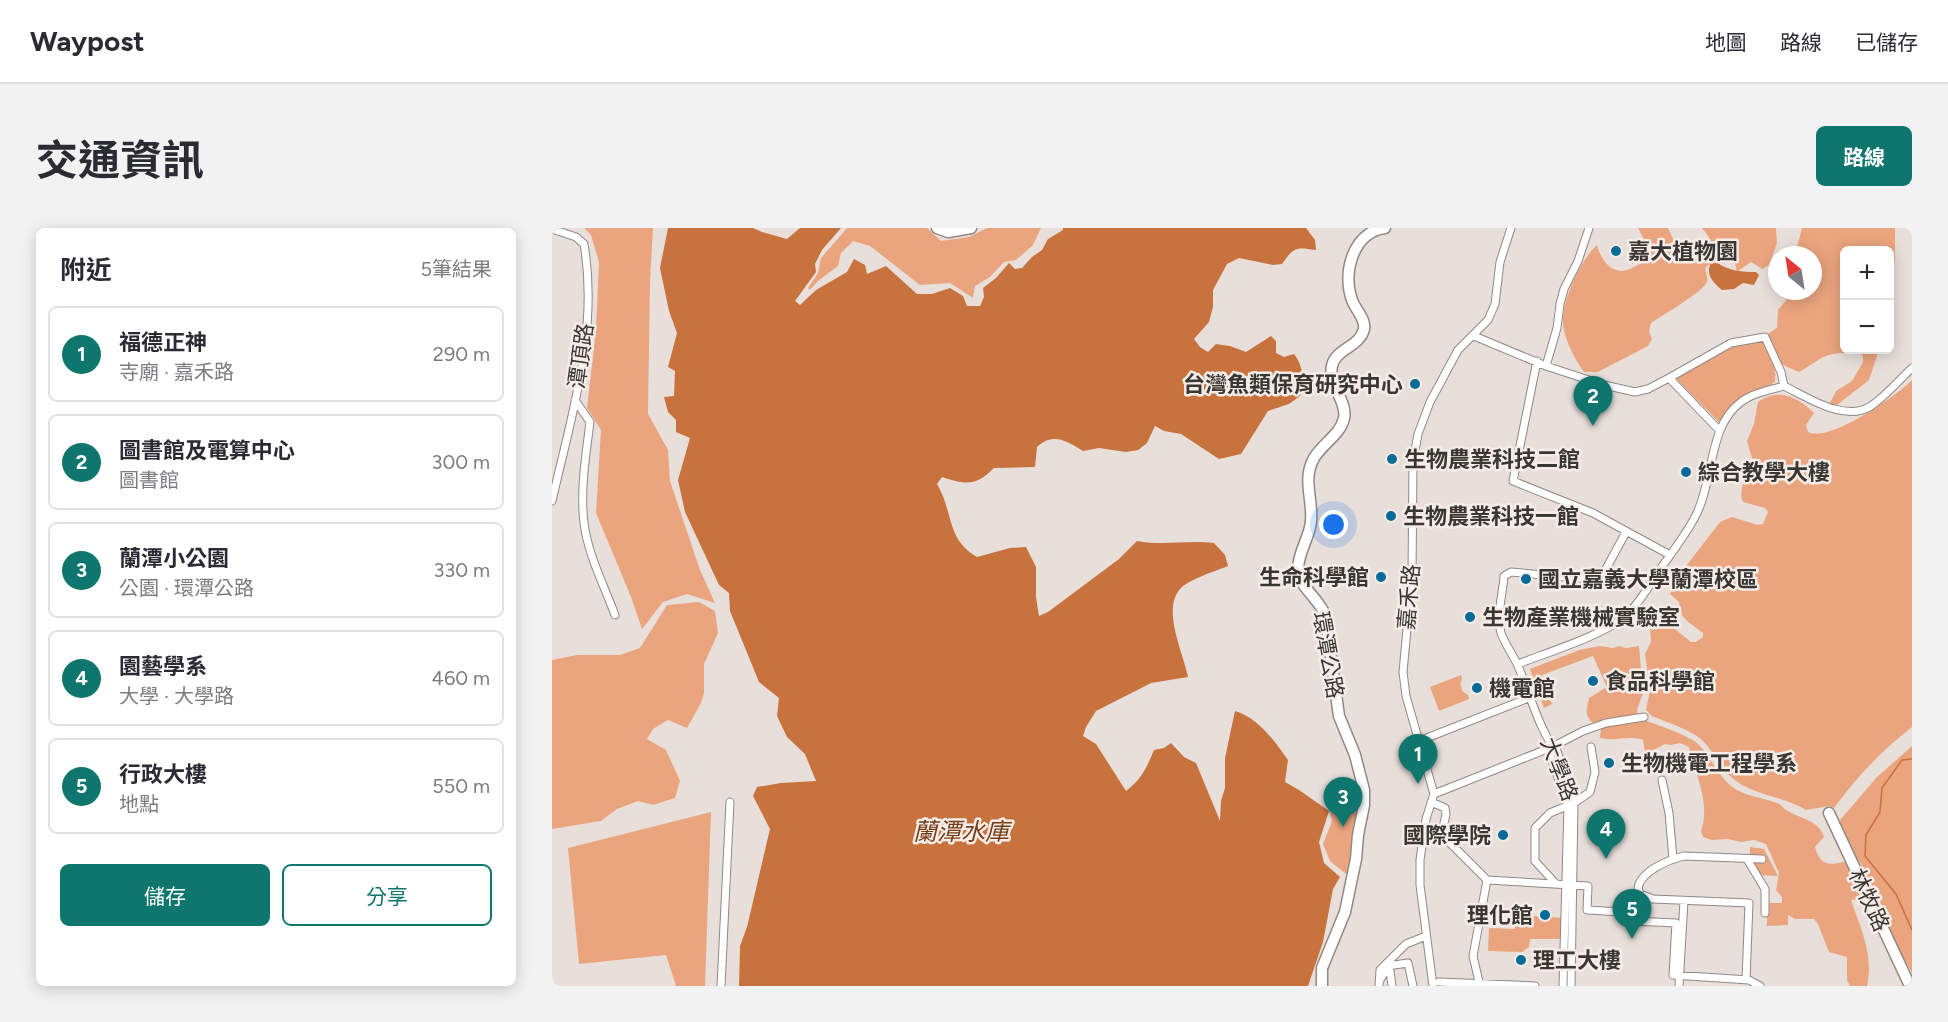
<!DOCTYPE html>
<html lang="zh-TW">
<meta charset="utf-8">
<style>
body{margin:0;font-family:Figtree,"Noto Sans TC",sans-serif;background:#f2f2f3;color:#2b2b33}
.controls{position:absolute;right:18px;top:18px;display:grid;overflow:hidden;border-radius:9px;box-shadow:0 3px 15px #0003}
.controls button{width:54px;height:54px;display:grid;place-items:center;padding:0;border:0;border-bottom:2px solid #e1e1e2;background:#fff;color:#2b2b33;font:30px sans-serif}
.compass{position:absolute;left:1216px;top:18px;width:54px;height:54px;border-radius:50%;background:#fff;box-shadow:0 3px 15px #0003;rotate:330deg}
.you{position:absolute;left:782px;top:297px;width:21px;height:21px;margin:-15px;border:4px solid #fff;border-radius:50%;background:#1a73e8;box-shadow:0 0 0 9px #1a73e833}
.badge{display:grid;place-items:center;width:39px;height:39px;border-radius:50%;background:#0f766e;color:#fff;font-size:20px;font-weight:700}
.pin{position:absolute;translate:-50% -50px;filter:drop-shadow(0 2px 3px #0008)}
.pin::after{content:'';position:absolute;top:32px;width:21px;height:18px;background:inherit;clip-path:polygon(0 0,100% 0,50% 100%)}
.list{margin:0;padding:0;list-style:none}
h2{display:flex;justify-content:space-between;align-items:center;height:78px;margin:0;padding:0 24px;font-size:26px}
h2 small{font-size:20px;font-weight:400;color:#7c7c81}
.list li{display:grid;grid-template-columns:39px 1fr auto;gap:18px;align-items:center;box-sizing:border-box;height:96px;margin:0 12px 12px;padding:0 12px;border:2px solid #e1e1e2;border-radius:9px}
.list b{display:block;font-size:22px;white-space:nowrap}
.list p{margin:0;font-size:20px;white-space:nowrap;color:#7c7c81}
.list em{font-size:20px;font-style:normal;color:#7c7c81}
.actions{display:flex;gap:12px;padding:18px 24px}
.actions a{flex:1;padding:14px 0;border:2px solid #0f766e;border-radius:9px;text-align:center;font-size:21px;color:#0f766e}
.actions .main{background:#0f766e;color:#fff}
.map{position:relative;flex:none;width:1360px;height:758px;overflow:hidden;border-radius:9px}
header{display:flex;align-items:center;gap:36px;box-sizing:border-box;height:84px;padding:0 30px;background:#fff;border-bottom:2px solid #e1e1e2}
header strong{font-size:28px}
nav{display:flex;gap:33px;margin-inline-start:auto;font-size:21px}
.intro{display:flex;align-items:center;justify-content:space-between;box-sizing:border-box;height:144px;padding:0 36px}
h1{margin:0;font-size:42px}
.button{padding:15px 27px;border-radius:9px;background:#0f766e;color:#fff;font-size:21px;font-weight:700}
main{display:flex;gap:36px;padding:0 36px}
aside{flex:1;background:#fff;border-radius:9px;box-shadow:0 3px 15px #0003}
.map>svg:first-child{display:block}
</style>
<header>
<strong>Waypost</strong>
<nav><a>地圖</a><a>路線</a><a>已儲存</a></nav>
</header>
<div class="intro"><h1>交通資訊</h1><a class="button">路線</a></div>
<main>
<aside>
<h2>附近<small>5筆結果</small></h2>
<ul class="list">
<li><span class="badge">1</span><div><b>福德正神</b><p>寺廟 · 嘉禾路</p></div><em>290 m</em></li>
<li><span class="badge">2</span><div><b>圖書館及電算中心</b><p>圖書館</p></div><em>300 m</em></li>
<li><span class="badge">3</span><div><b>蘭潭小公園</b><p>公園 · 環潭公路</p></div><em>330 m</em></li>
<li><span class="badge">4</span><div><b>園藝學系</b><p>大學 · 大學路</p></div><em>460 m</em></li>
<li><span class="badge">5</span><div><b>行政大樓</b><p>地點</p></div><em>550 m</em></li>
</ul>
<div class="actions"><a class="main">儲存</a><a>分享</a></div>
</aside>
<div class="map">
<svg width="1360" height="758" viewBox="0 0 1360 758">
<rect width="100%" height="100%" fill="#e8dfda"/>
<path fill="#eba57e" d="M32 0H101L98 53 96 186 116 222 118 253 148 342 163 375 135 366 111 374 90 401 79 369 44 285 49 202 35 180 44 102 47 34 39 7Z
M295 0H375L389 13 417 9 435 0H489L481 17 464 32 452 34 438 49 423 58 421 70 398 55 368 57 318 18 301 13 289 25 286 38 266 53 258 62 256 60 266 45 269 30Z
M1086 0H1116L1131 32 1141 28 1157 9 1150 0H1224L1225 15 1217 37 1210 41 1199 34 1185 44 1183 36 1175 31 1162 38 1156 37 1153 40C1154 44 1156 50 1155 54 1151 64 1109 88 1099 95L1097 103 1100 111 1096 118 1046 144H1032C1023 132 1015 116 1012 102 1006 79 1028 32 1045 17 1048 30 1059 47 1075 42 1082 40 1090 34 1097 31L1098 23Z
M1250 0H1343V31L1341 42 1338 44V22H1292V122H1327L1317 152 1280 181 1272 180 1278 175 1284 163 1300 153 1311 134V128L1305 123C1296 126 1290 124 1281 126 1268 128 1258 139 1247 144L1231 137 1214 107 1225 100 1226 82 1236 70 1238 63H1261V27H1243Z
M1210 112C1218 126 1225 137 1223 154L1178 180 1167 194 1122 149 1180 117Z
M1360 152V499C1329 523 1305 549 1282 580L1277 578 1254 582C1234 570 1211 568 1190 557 1170 545 1165 527 1150 512 1139 502 1114 494 1100 488L1094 482 1098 462 1093 426 1099 414 1098 400 1109 392 1113 393 1139 414H1144L1151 409V405L1135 393 1130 387 1127 374 1118 366C1121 359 1125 355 1127 347L1168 294 1180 289 1206 297 1211 296 1216 284 1213 280 1191 274C1185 259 1196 247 1205 236L1200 230 1195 213 1202 196 1206 174C1227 159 1246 170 1262 185L1254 197 1256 204C1278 215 1344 168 1360 152Z
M147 374 163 383 166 405 152 436V465L149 475 135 500 116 492 101 501 95 511 114 522 128 553 123 570 101 577 86 573 65 581 49 593 0 601V432L25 427H68L88 420 115 377Z
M1048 418 1061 420 1067 418 1074 420 1087 418 1091 465 1085 482 1086 490C1098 494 1139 508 1146 516 1161 530 1166 551 1185 562 1198 569 1211 570 1225 575 1229 576 1231 581 1236 583 1249 591 1267 592 1272 609L1263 619C1269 641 1280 636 1297 633 1302 646 1309 658 1307 671L1299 672C1309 701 1322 728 1315 758H1298L1295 752V729L1277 724 1266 696 1262 691H1243L1236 687V697L1215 698V675H1230V669L1224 662 1227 645 1214 616 1202 612 1189 614 1176 611 1160 612 1151 609 1149 603C1159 575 1143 546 1137 519L1128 515 1119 517 1113 516 1096 525 1093 524 1091 512C1074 507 1066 514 1048 510L1049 501C1033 490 1033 488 1037 470L1055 459 1041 428 990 447 1000 476 992 480 978 441 1027 422Z
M909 447 910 451 908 456 911 464 916 467 917 471 887 483 878 459Z
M1360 518V745L1326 684 1312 653 1309 636 1290 610 1288 592 1325 549Z
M808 555C810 582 808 623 794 646L778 633 771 616 780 593 776 576 793 558Z
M159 584 153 758H124L114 727 27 736 16 620Z
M1198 619 1212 621 1226 648 1207 647 1198 633Z
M964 687 1014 690 1013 711H978L977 719 970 724 936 723 937 700 963 701Z"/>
<path fill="#c8723e" d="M116 0H201L210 4 235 11 248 0H289L270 22 263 36 264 44 243 73 248 77 264 62 295 44 302 31 313 37 315 46 334 38 365 66H380L398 60 411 68 415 78H428L432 69 431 60 444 50 457 35 463 41 470 40 480 29 490 22 496 11 511 2V0H754L763 12 764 22C743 19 742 19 730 36L721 37 687 30 675 36 661 62V79L657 94 642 111 648 119 656 124 664 116 678 118 694 124 719 108 724 113V125L732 129 742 126C752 139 752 153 748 168L737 176 716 183 689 226 667 231 629 206 612 203 603 198 595 215 586 222 574 224 547 220 531 223C515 213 501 204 485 219L483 239 442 240C424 258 414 257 390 249L385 256C402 285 394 311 425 329L458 320 474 319 484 339V369L487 388 496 384 567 331 585 313C611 318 636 312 662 315L673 327 676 338C664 343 638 351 629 360 609 380 631 424 636 449L599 455 544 483 534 499 531 508 544 516 574 563C589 552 595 539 602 522L612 520 619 515 632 529 644 535 668 593 669 573 673 560V530L683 483C705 489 724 514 736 532L733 554 747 562 777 583 767 614 772 635 788 649 781 661 771 714 756 758H187L188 718 195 699 218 601 201 568 205 559 229 555 264 553 253 526 235 509 225 488 227 470 207 454 178 383 177 365 167 357 133 284 126 252 138 210 124 204V192L116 184 112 169 122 168 123 143 116 139 125 105 117 83 108 40Z
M1165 34C1174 43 1192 44 1204 44L1207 47 1202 57 1191 55 1182 61 1170 62C1162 55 1154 48 1158 37Z"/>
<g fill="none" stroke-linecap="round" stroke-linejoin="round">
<path stroke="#c8723e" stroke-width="1.5" d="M1360 531 1350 532 1330 560 1328 584 1314 607 1313 628 1344 666 1360 702"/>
<g stroke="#918884" stroke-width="9">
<path id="street" d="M0 1 24 9 32 16C47 103 19 189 0 273
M922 108 994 138 1052 157 1083 164 1096 161 1117 150 1167 202
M985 133 961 253 1041 285 1118 327
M994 138 1005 100 1008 76 1012 61 1026 33 1037 0
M1232 158C1255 169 1293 195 1319 178 1334 168 1347 152 1360 140
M23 172 38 194C34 227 28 261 32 295 36 327 52 357 63 387
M966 436C994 425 1058 405 1077 385 1090 371 1099 355 1109 340 1121 323 1135 305 1144 287 1162 252 1156 198 1189 174 1201 165 1217 162 1232 158L1229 144 1213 109 1179 115 1117 150
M867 513 979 469
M1000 519 998 527 1016 578 1011 758
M1110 552 1117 585 1121 631
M882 566 1000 519 1031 503 1054 495 1092 489
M879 574 893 580 894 586 890 605 895 612 935 652
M1195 631 1213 661V685
M1004 656 983 633V600L998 585 1022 575 1038 564 1043 544 1039 519
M835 738 856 735 861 758
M828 752 832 745 838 743 840 758
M1194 752 1197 675 1101 671 1088 666 1086 660C1089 643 1116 632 1132 628L1210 631
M887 754 983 758
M169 758 178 574
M827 758 828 742 854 716 874 708
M881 758 868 657V632L874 591 882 566 854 468 851 444 860 348 861 233 866 206 878 174 906 122 936 92 943 76 948 34 959 0
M928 758 921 728 935 652 1036 658 1035 682 1070 684 1081 693 1124 695 1121 747 1197 752 1208 758
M1019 758 1022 575 1005 523C989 508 976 460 966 438 961 427 953 416 949 405 944 388 951 365 952 348L959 344 1048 352 1074 304
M1127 758 1132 673"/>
</g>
<g stroke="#918884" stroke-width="13">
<path id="secondary" d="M385 0 396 4 419 0
M1277 585 1358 758
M770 758V740L793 684 804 631 806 607 812 577V562L803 527 787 488 773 387C767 370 747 360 746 341 746 324 758 309 759 293 761 271 750 251 762 230 770 216 789 206 792 190 796 175 776 156 780 138 783 121 808 119 812 101 814 91 803 81 800 72 790 45 801 4 833 0"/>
</g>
<use href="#street" stroke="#fff" stroke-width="7"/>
<use href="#secondary" stroke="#fff" stroke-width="10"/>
</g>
<g fill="#046b99" stroke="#f6ece7" stroke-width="2">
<circle cx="1064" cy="23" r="6"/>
<circle cx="863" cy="156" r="6"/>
<circle cx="840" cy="231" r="6"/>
<circle cx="1134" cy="244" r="6"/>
<circle cx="839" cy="288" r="6"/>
<circle cx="829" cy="349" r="6"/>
<circle cx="974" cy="351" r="6"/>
<circle cx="918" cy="389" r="6"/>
<circle cx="1041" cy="453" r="6"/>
<circle cx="925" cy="460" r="6"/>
<circle cx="1057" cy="535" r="6"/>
<circle cx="951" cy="607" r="6"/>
<circle cx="993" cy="687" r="6"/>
<circle cx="969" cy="732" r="6"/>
</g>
<g text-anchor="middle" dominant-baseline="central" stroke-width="5" stroke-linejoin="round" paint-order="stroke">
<g font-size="22" font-weight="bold" fill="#393634" stroke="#f6ece7" text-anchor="start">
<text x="1076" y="23">嘉大植物園</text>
<text x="851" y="156" text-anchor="end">台灣魚類保育研究中心</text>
<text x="852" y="231">生物農業科技二館</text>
<text x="1146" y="244">綜合教學大樓</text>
<text x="851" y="288">生物農業科技一館</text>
<text x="817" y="349" text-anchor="end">生命科學館</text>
<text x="986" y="351">國立嘉義大學蘭潭校區</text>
<text x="930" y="389">生物產業機械實驗室</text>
<text x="1053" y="453">食品科學館</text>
<text x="937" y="460">機電館</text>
<text x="1069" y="535">生物機電工程學系</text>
<text x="939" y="607" text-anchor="end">國際學院</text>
<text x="981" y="687" text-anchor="end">理化館</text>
<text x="981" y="732">理工大樓</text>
</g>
<g font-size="22" fill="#393634" stroke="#f6ece7">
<text transform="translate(29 128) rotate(-82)">潭頂路</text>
<text transform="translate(857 369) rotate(-85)">嘉禾路</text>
<text transform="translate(776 427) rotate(80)">環潭公路</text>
<text transform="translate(1007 541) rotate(69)">大學路</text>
<text transform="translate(1317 672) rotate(65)">林牧路</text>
</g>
<g font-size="24" font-style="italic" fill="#773d19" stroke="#f6ece7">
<text x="409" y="603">蘭潭水庫</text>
</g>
</g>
</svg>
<div class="controls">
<button>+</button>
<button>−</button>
</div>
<svg class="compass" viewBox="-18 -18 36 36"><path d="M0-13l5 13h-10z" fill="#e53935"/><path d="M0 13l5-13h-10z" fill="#7c7c81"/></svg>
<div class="you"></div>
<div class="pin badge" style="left:866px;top:556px">1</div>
<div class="pin badge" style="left:1041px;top:198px">2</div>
<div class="pin badge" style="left:791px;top:599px">3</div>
<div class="pin badge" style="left:1054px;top:631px">4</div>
<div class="pin badge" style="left:1080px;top:711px">5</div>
</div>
</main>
